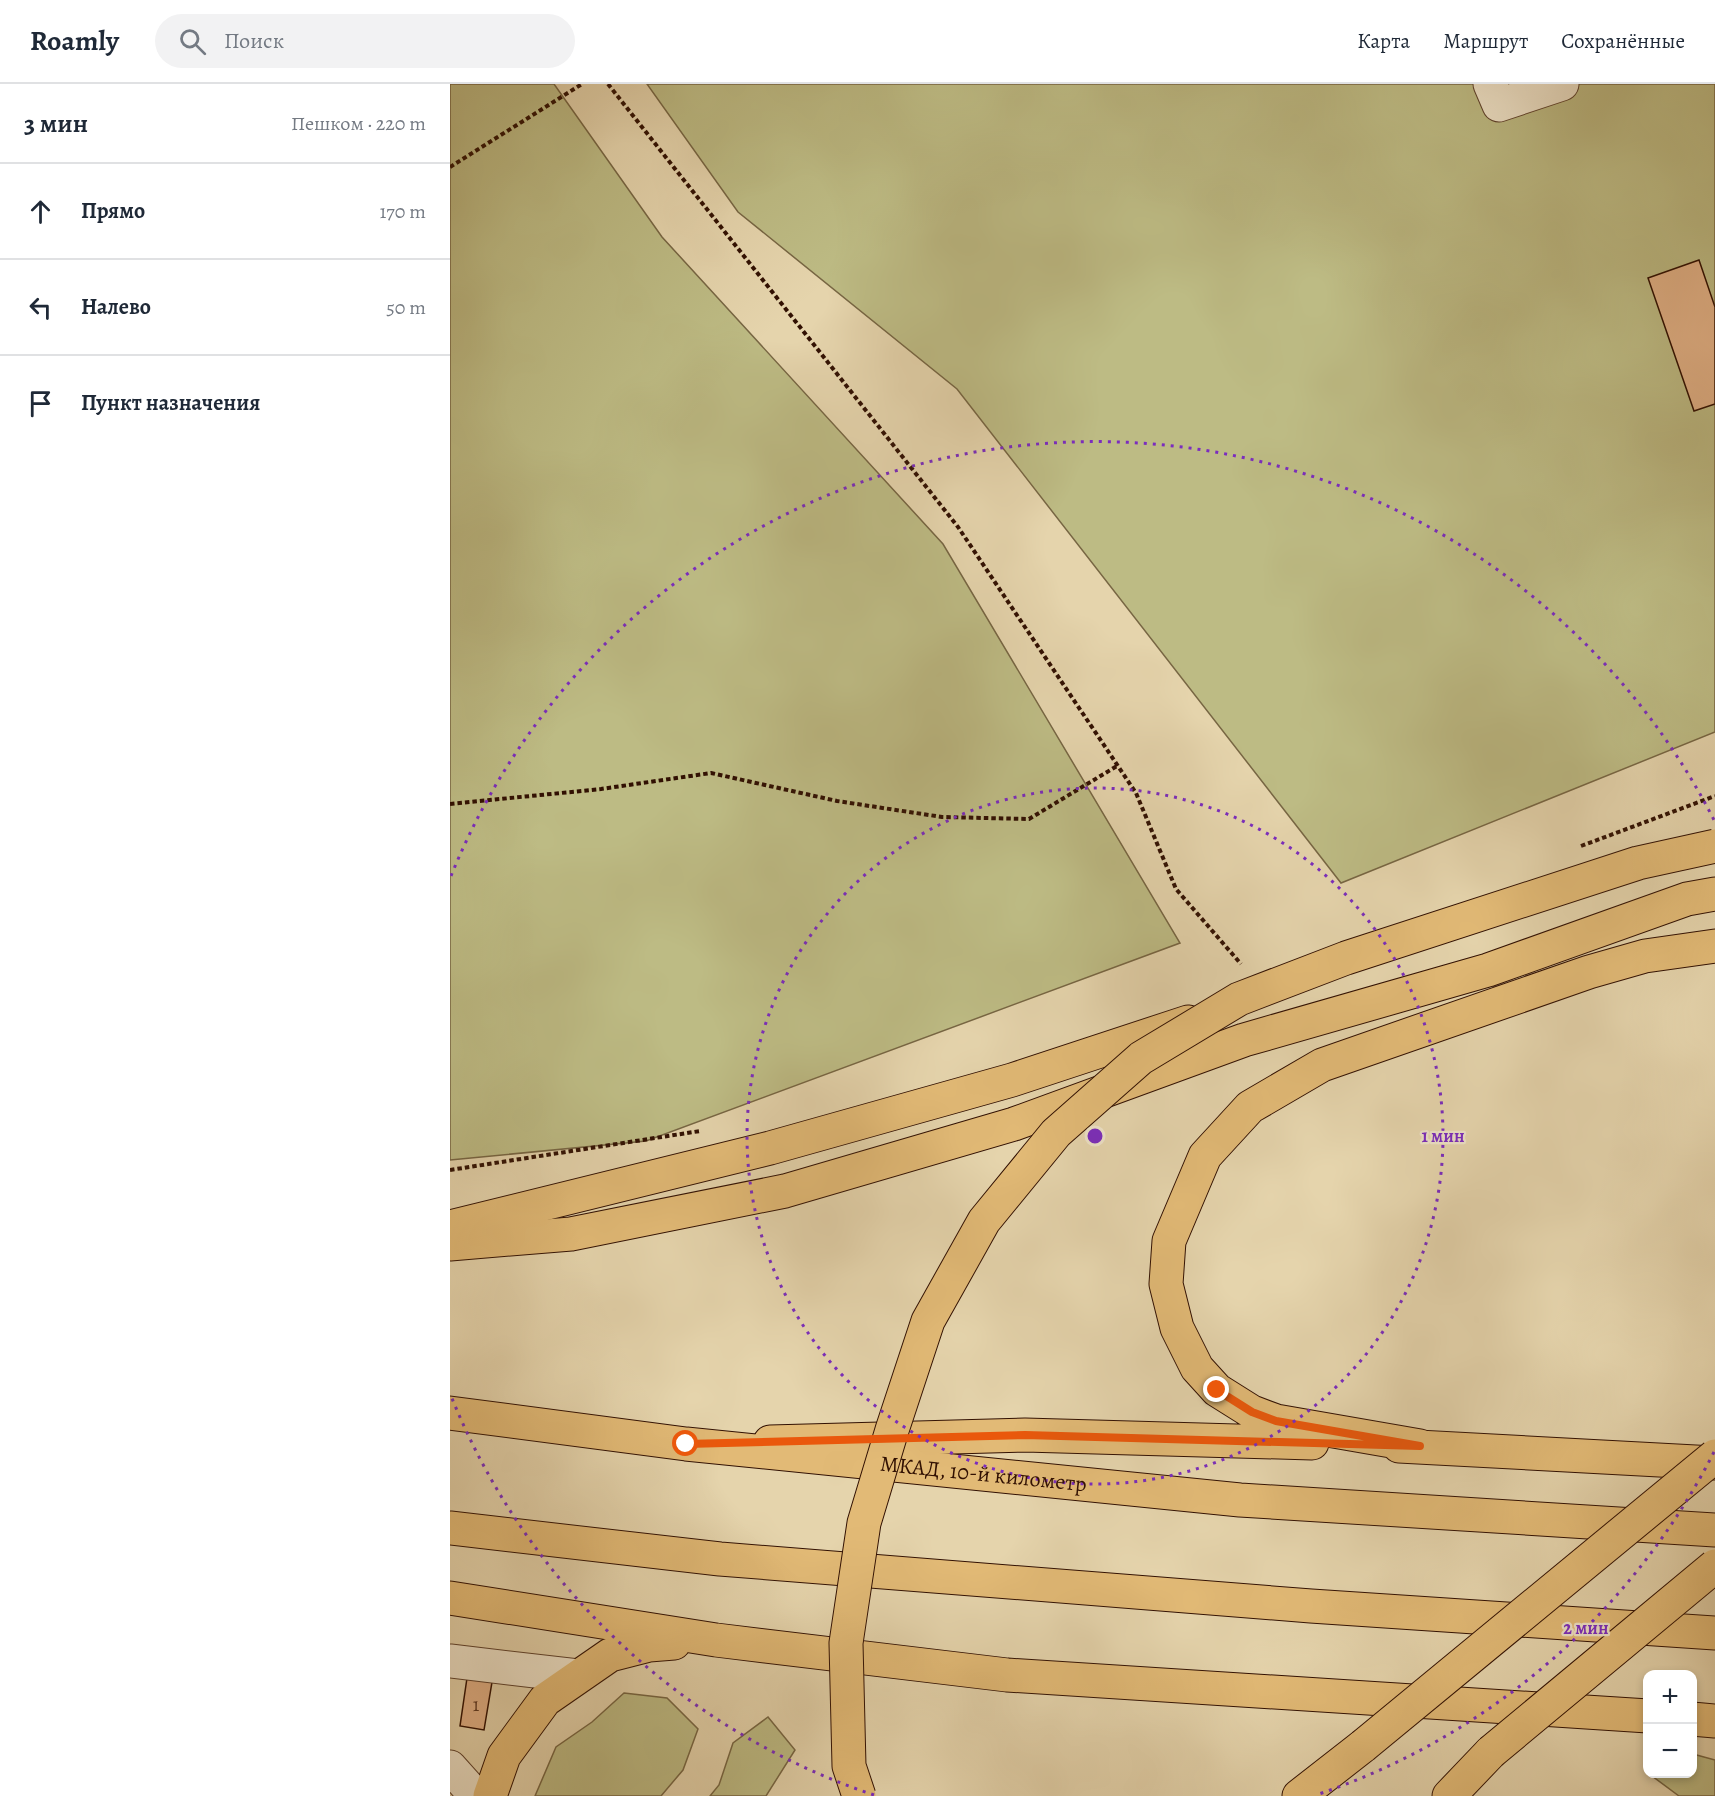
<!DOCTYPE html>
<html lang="ru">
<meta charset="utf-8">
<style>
body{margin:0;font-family:Alegreya,serif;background:#f2f2f3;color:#1f2937}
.controls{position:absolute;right:18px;bottom:18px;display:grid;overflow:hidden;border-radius:12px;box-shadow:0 3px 9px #0003}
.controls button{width:54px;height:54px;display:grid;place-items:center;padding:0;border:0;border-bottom:2px solid #e0e1e3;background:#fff;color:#1f2937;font:30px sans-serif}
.stop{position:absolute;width:18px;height:18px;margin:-14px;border:4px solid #ea580c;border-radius:50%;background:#fff}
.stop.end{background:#ea580c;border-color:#fff;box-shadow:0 2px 6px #0008}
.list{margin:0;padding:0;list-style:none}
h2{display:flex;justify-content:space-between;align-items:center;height:78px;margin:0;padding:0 24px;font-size:26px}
h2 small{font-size:20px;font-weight:400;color:#747a83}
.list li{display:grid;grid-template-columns:39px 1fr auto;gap:18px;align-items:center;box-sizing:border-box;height:96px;padding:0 24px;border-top:2px solid #e0e1e3}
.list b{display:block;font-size:22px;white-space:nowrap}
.list em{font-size:20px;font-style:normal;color:#747a83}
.icon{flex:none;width:33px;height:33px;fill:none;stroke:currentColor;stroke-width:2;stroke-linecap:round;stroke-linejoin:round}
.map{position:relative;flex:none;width:1265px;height:1712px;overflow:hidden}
header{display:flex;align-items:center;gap:36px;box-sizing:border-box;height:84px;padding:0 30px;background:#fff;border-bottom:2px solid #e0e1e3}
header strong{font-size:28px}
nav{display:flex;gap:33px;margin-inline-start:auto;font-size:21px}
.search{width:420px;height:54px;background:#f2f2f3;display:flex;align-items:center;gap:15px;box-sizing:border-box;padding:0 21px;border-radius:33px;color:#747a83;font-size:22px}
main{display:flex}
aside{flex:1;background:#fff}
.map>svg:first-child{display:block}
</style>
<header>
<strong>Roamly</strong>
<div class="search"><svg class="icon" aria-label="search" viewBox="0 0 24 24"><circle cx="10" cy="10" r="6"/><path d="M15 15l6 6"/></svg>Поиск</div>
<nav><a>Карта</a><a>Маршрут</a><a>Сохранённые</a></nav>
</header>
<main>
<aside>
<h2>3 мин<small>Пешком · 220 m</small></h2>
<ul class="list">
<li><svg class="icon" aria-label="ahead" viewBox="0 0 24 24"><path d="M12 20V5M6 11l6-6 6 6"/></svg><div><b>Прямо</b></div><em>170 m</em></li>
<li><svg class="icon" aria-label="left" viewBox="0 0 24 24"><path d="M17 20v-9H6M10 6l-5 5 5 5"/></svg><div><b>Налево</b></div><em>50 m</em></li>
<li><svg class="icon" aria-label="arrive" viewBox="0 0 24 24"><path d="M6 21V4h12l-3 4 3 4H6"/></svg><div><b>Пункт назначения</b></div></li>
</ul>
</aside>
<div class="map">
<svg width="1265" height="1712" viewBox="0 0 1265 1712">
<rect width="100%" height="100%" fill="#e5d4ac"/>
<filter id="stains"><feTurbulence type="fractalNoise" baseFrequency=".00333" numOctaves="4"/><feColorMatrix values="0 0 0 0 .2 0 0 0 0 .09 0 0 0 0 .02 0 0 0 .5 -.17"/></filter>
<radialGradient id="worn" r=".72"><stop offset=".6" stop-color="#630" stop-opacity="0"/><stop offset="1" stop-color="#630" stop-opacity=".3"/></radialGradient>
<path fill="#bdbb84" stroke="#776643" stroke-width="1.5" d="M0 0H104L212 153 493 460 730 859 196 1057 0 1076Z
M197 0H1265V648L891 799 507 305 288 128Z
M174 1609 217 1614 248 1645 233 1686 211 1712H85L106 1663 142 1638Z
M318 1633 345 1666 316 1712H260L269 1701 283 1659Z
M1243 1670 1265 1676V1712H1229L1202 1692 1203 1690H1242Z"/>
<path fill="#e1b187" stroke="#311002" stroke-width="1.5" d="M1249 176 1265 223V320L1244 327 1198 194Z
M17 1594 42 1598 34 1646 10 1642Z"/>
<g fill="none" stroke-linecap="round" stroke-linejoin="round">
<g stroke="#5e412c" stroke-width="35">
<path id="minor" d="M1040 0 1049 21 1112 0
M0 1577 128 1592
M0 1683 26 1712"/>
</g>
<g stroke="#311002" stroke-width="35">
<path id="major" d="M0 1160 121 1150 335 1107 564 1040 794 956 1038 886 1237 815 1265 810
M320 1358 575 1351 862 1359
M949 1362 1265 1379
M970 1362 826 1337 802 1328 767 1306 747 1284 727 1244 716 1200 719 1157 755 1072 800 1023 872 981 1139 888 1195 872 1265 862
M849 1712 913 1662"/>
</g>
<g stroke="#311002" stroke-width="35">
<g id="highway">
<path d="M0 1143 320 1064 562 996 738 938"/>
<path id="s1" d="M0 1329 236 1360 790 1416 1265 1446"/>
<path d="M0 1444 270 1475 861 1522 1265 1549"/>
<path d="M0 1514 266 1556 557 1591 1198 1632"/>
<path d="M1242 1635 1265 1637"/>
<path d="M40 1712 54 1672 95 1616 160 1571 199 1561 224 1559"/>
<path d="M999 1712 1041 1668"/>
</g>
</g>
<path stroke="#311002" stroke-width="4" stroke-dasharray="4.5 3" stroke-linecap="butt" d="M158 0 508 443 686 709 726 805 791 880
M0 83 132 0
M0 720 151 705 261 689 387 717 492 733 579 735 667 682
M1131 762 1265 712
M0 1086 250 1047"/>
<use href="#minor" stroke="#eee3c9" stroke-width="33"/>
<use href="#major" stroke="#e2ba76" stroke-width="33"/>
<use href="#highway" stroke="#e2ba76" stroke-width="33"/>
<g stroke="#311002" stroke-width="35" stroke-linecap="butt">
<path id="major-bridge" d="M913 1662 1265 1372"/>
</g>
<g stroke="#311002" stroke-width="35" stroke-linecap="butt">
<path id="highway-bridge" d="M1041 1668 1265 1482
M409 1712 399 1682 396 1559 414 1439 442 1346 478 1237 534 1137 606 1049 691 974 789 915 896 874 1188 779 1265 762"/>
</g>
<use href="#major-bridge" stroke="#e2ba76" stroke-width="33"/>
<use href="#highway-bridge" stroke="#e2ba76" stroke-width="33"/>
</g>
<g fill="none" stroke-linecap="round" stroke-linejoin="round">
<path stroke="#ea580c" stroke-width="8" d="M236 1360 575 1351 970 1362 826 1337 802 1328 767 1306"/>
</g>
<g fill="none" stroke="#7b2cbf" stroke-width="3" stroke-dasharray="3 6">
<circle cx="645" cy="1052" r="348"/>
<path d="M1264 1368A695 695 0 0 1 866 1711M424 1711A695 695 0 0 1 1 1312M1 792A695 695 0 0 1 1264 736"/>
</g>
<g text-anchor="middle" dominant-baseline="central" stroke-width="4.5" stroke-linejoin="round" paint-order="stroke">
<g font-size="20" fill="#5d3823">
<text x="26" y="1620">1</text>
</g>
<g font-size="22" fill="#311002" stroke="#eee3c9">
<text stroke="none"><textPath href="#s1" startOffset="537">МКАД, 10-й километр</textPath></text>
</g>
</g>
<circle cx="645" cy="1052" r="9" fill="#7b2cbf" stroke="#eee3c9" stroke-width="3"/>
<g font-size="18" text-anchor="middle" font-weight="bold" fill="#7b2cbf" stroke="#eee3c9" stroke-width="4.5" stroke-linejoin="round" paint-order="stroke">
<text x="993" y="1058">1 мин</text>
<text x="1136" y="1550">2 мин</text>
</g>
<rect width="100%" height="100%" filter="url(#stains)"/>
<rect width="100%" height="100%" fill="url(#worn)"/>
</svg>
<div class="controls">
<button>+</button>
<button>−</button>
</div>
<div class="stop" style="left:236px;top:1360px"></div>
<div class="stop end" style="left:767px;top:1306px"></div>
</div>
</main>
